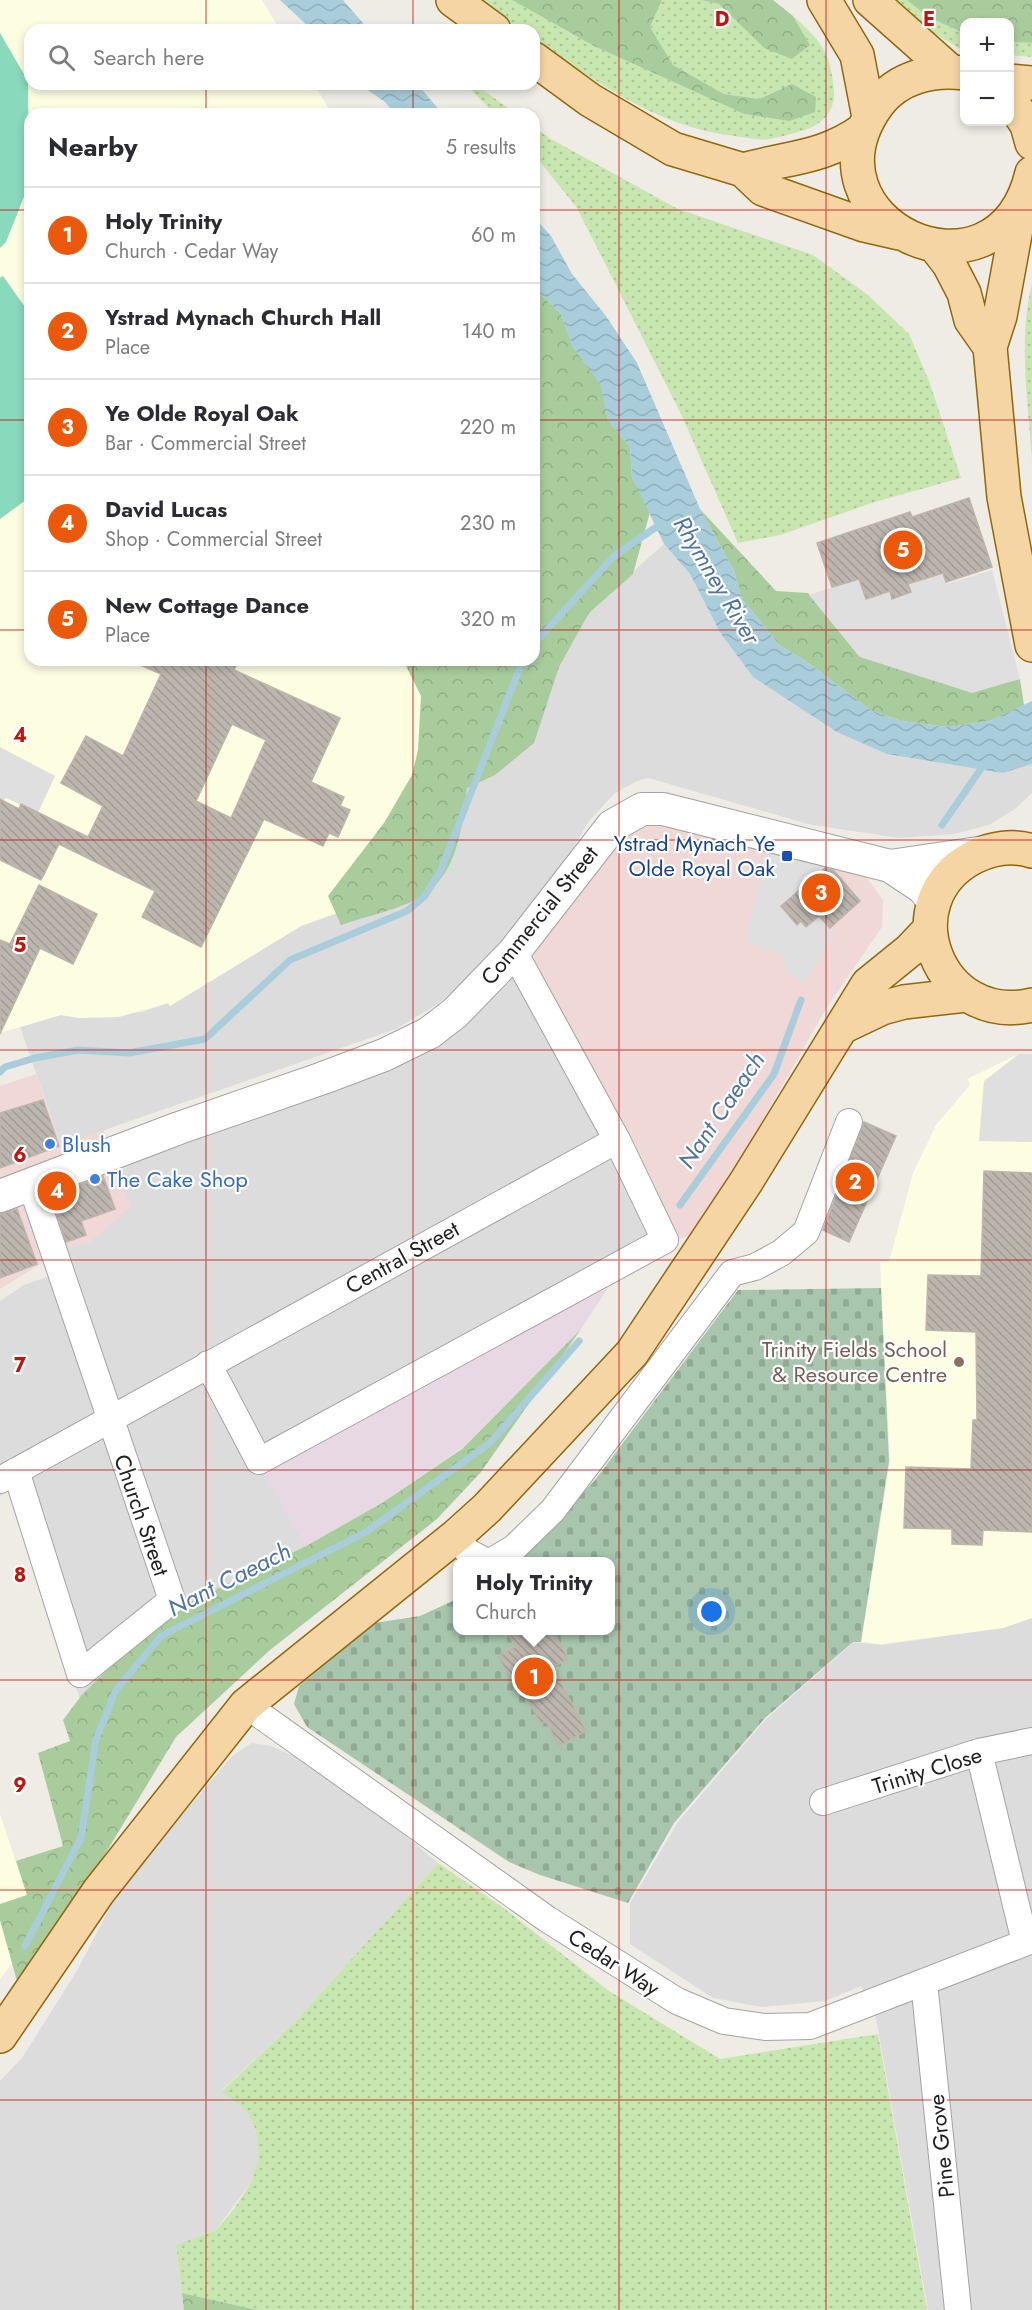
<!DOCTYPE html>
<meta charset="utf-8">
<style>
body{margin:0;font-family:Jost,sans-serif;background:#f7f7f7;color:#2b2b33}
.controls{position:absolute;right:18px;top:18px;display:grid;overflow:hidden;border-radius:12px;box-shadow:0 3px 9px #0003}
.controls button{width:54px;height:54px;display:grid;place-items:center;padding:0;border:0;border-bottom:2px solid #e1e1e2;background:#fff;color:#2b2b33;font:30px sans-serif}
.you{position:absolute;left:712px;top:1612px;width:21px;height:21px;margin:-15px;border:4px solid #fff;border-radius:50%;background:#1a73e8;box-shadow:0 0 0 9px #1a73e833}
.badge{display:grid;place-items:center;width:39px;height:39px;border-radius:50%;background:#ea580c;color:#fff;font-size:20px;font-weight:700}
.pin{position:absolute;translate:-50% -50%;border:3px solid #fff;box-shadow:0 2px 6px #0006}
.popup{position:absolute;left:453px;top:1557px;width:162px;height:78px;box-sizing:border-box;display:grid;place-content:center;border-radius:12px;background:#fff;filter:drop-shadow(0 2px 4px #0005);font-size:20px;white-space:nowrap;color:#7c7c81}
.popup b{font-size:22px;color:#2b2b33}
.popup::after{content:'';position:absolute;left:50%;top:100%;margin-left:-12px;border:12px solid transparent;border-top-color:#fff}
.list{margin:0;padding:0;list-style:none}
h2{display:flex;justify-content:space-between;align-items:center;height:78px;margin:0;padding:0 24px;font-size:26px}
h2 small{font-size:20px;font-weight:400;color:#7c7c81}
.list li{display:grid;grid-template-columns:39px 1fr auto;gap:18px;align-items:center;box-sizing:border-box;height:96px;padding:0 24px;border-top:2px solid #e1e1e2}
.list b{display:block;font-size:22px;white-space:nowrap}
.list p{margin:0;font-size:20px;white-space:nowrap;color:#7c7c81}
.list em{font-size:20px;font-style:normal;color:#7c7c81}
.icon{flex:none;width:33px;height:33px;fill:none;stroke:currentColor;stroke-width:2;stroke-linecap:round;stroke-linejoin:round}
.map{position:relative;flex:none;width:1032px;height:2310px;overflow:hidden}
.search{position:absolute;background:#fff;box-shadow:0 3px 9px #0003;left:24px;top:24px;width:516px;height:66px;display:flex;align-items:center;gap:15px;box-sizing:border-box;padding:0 21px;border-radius:18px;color:#7c7c81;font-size:22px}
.panel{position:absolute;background:#fff;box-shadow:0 3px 9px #0003;left:24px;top:108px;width:516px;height:558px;border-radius:18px}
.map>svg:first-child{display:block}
</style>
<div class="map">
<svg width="1032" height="2310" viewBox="0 0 1032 2310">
<defs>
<pattern id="grass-dots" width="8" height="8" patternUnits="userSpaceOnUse" patternTransform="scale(1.5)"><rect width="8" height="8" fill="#c8e6af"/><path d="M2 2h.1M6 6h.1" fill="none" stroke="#abc596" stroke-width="1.8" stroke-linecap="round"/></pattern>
<pattern id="forest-crowns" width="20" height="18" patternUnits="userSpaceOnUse" patternTransform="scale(1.5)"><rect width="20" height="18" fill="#a9cc9d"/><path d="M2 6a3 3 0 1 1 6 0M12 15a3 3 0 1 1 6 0" fill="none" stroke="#91af87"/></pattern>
<pattern id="cemetery-stones" width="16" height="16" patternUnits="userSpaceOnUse" patternTransform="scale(1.5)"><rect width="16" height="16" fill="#a8c6ae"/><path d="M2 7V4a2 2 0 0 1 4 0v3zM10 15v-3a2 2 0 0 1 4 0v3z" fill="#90aa95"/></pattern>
<pattern id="water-waves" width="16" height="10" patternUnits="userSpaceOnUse" patternTransform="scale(1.5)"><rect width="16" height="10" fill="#a9cdda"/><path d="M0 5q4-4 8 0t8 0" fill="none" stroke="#91b0bb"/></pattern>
<pattern id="building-back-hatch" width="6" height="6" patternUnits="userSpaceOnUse" patternTransform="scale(1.5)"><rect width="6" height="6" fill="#bcb6af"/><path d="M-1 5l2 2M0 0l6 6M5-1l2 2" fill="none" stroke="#a19c96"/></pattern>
</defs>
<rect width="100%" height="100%" fill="#efece6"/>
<path fill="#dddcdc" d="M664 544 690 574 721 634 753 677 791 701 1003 773 1032 764V793L1015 809 989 825 954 834 900 838 812 825 648 778 637 781 614 794 589 821 561 869 502 952 439 1003 396 1029 61 1145 20 1027 61 1015 79 1018 142 1012 169 1003 170 1006 301 926 343 911 534 660Z
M520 962 668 1241 261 1466 306 1546 192 1601 83 1706 55 1635 10 1491 0 1496V1301L24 1285 70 1269 65 1249 116 1158 280 1104Z
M1032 1618V2310H928L875 2013 861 1986 825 2001 762 2007 713 1998 630 1944V1903L678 1822 766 1719 854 1642 882 1645 1003 1628Z
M252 1743 271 1746 298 1758 384 1818 438 1863 296 2021 222 2090 246 2111 255 2128 259 2155 252 2181 216 2230 176 2245 184 2310H0V2081L22 2058 78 1969 118 1892 232 1756Z"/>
<path fill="#efd8d6" d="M662 821 852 870 867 878 883 900 882 927 827 1007 697 1235 668 1241 520 961 617 840 637 827Z
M36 1074 61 1145 104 1130 131 1207 90 1242 65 1249 0 1289V1086Z"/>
<path fill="#e8d8e4" d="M608 1288 581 1329 462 1448 382 1503 306 1546 260 1466Z"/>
<path fill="#fcfde1" d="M0 0H262L280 30H30V84H314L332 114H30V660H452L490 686 343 911 301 926 170 1006 168 1003 119 1017 79 1018 61 1015 0 1033Z
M1019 1054H1032V1618L1003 1628 881 1644 861 1642 890 1462 880 1262H889L913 1173 936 1125 970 1085 967 1079Z
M0 1814 27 1895 0 1904Z
M0 1920 13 1962 0 1979Z"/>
<path fill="url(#grass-dots)" d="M477 0H512L594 46 744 114 789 121 792 84 759 99 724 94 673 65 650 27 662 0H701L719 4 764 48 810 45 793 16C823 43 831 52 834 93 835 113 819 127 801 131 791 134 780 137 770 139 759 141 745 137 734 136 654 126 598 82 534 39V30H521Z
M892 0H907L928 17 964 33V51L923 27Z
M1010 42 1032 43V57L1010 55Z
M465 84H475L516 114H495Z
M534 127 551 139 678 209 813 255 868 295 909 334 929 381 961 478 875 502 780 535 738 543 681 414 577 208 534 154Z
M1032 284V460C1028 402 1018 340 1032 284Z
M438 1863 501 1906 609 1991 720 2059 878 2034 927 2310H257L182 2293 176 2245 216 2230 234 2209 252 2181 259 2155 255 2128 246 2111 222 2091 296 2021Z"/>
<path fill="url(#forest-crowns)" d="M512 0H662L650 27 673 65 724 94 759 99 792 84 816 97 815 112 789 121 744 114 594 46Z
M701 0H773L793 16 810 45 792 59 764 48 719 4Z
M907 0H1032V43L1010 42V22H964V33L928 17Z
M534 288 561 314 573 347 601 384 608 420 630 447 632 477 650 512 633 574 589 613 559 667 534 743 495 775 467 788C462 827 458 874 421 897 406 907 361 918 341 925L328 896 384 823 412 775 418 750 421 696 403 660H534Z
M700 509 776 591 808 593 859 656 971 691 1020 679 1024 705 989 721 950 727 901 721 870 710 810 664 779 645 742 599 734 571Z
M581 1329 481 1472 437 1519 270 1650 176 1737 79 1897 17 1981 0 1920V1904L27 1895 16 1861 63 1846 38 1753 70 1741 63 1720 81 1696 139 1638 192 1601 306 1546 382 1503 462 1449Z
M182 2293 257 2310H184Z"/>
<path fill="url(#cemetery-stones)" d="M881 1288 889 1461 861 1642H853L765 1718 674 1823 628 1903 540 1875 509 1862 307 1727 294 1704 299 1686 374 1623 420 1616 457 1599 458 1630H610V1562L520 1561 595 1480 738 1290Z"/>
<path fill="#89d9bd" d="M0 33 28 81 29 184 6 242 0 248Z
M3 276 30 314V497L0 519V278Z"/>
<path fill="#dfdfdf" d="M937 557 947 584 992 570 1020 679 972 693 860 657 809 595 859 579 866 599 889 591 893 599 911 593 909 585 931 577Z
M0 747 55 776 38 813 6 798 3 801 0 799Z
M767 847 829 864 781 906 797 924 801 921 807 927 819 916 830 928 834 924 832 939 805 983 785 972 783 954 745 942Z
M1019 1054H1032V1142L979 1141 984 1081Z"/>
<path fill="url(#water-waves)" d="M280 0H343L369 30H312Z
M359 84H417L443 114H395L385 102Z
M534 217 551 236 572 274 606 316 637 363 700 509 734 571 742 599 779 645 810 664 870 710 901 721 950 727 989 721 1032 701V764L1003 773 887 754 837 732 753 677 721 634 690 574 664 544 632 477 630 447 608 420 600 384 573 347 561 314 534 288Z"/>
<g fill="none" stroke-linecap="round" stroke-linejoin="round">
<path stroke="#a9cdda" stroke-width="7" d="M534 644 613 557 662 523
M942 825 985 763
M0 1072 5 1067 35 1058 78 1050 129 1053 205 1039 290 960 407 911 424 897 440 872 523 660
M680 1205 774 1074 801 1000
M25 1946 81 1838 96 1739 116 1690 161 1636 366 1532 490 1443 579 1341"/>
</g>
<path fill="url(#building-back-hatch)" stroke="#c0b4a9" stroke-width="1.5" fill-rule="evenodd" d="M969 498 992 567 946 582 943 573 908 584 911 592 892 599 890 591 866 599 859 579 832 587 817 543 910 512 912 517Z
M129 660H238L234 670 340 718 311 782 344 797 340 806 350 810 338 837 329 833 323 846 264 819 201 947 142 917 155 891 59 844 41 880 0 860V799L19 809 21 804 88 837 103 806 61 783 86 736 123 756 161 674ZM232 724 266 740 231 818 196 801Z
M825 868 834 871 860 901 830 928 819 916 806 927 801 921 797 925 781 906Z
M39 885 97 914 73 964 40 948 0 1034V940L10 944Z
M43 1100 59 1146 0 1168V1113Z
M864 1122 896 1136 849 1242 823 1230Z
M984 1171 1032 1173V1532L983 1530 982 1545 952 1544V1529L904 1528 906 1467 971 1469 973 1420H977L976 1332 926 1330 928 1275 981 1276Z
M103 1176 115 1209 81 1221 86 1235 66 1242 51 1196Z
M17 1209 37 1264 0 1278V1214Z
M507 1630H528L532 1637 545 1630H553L568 1659 553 1667 586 1731 559 1746 546 1721 541 1724 521 1687 516 1691 498 1656 515 1647Z"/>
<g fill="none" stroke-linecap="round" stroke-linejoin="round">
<g stroke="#a3a3a3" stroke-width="28">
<path id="minor" d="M208 1364 259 1461 665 1240 617 1140
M16 1471 80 1674 172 1600 31 1184
M0 1480 617 1140 514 952
M456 1536 468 1552 487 1562
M490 1562 514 1548 553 1510 732 1273 755 1267 781 1253 806 1232 849 1122
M246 1705 547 1919 677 2001 724 2021 765 2027 810 2026 1032 1940
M979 1752 1025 1942
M823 1802 979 1752 1032 1741
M924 1982 958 2310"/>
</g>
<g stroke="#a3a3a3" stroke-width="34">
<path id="tertiary" d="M890 866 985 852
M0 1196 179 1128 323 1078 384 1055 429 1033 455 1013 514 952 612 826 642 809H663L890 866 923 888 934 902"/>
</g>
<g stroke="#90680a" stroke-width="36">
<path id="primary" d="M453 0 494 30
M824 0 857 55 869 117
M870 0 950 71
M534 59 590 100 673 149 743 170 763 189 864 225 899 233
M964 73C933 69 898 77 878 104 793 221 997 319 1032 173
M1010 81 1032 83
M1010 99 1027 125 1032 143
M743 170C789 157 822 159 863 130
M1020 207 1000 316 990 347 1004 497 1032 645
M935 246 949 264 964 293 971 320 990 347
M1032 851C1013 845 992 848 974 857 889 901 939 1027 1032 1005
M842 1027 882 1008 904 1002 966 995
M0 2036 99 1891 246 1705 456 1536 487 1508 632 1353 746 1182 868 984 910 950 930 929"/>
</g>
<use href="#minor" stroke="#fff" stroke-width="26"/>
<use href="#tertiary" stroke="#fff" stroke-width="32"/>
<use href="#primary" stroke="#f6d5a4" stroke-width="33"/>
</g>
<path fill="none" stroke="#c1140d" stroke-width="1.5" stroke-opacity="0.55" d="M206 0V30M413 0V30M619 0V2310M826 0V2310M206 84V114M413 84V114M0 210H30M534 210H1032M0 420H30M534 420H1032M0 630H30M534 630H1032M206 660V2310M413 660V2310M0 840H1032M0 1050H1032M0 1260H1032M0 1470H1032M0 1680H1032M0 1890H1032M0 2100H1032"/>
<rect fill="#1a4fb4" stroke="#fff" stroke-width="2" x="781" y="850" width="12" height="12" rx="3"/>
<g fill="#3f7fe0" stroke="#fff" stroke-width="2">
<circle cx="50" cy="1144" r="6"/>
<circle cx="95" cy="1179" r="6"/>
</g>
<circle fill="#8d6e63" stroke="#fff" stroke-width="2" cx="959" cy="1362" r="6"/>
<g text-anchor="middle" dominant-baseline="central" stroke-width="4.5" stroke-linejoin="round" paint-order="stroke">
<g font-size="22" fill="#164399" stroke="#fff" text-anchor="end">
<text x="775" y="843">Ystrad Mynach Ye<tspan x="775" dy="25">Olde Royal Oak</tspan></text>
</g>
<g font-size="22" fill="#1f1f1f" stroke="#fff">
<text transform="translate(539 915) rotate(-51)">Commercial Street</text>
<text transform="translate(402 1257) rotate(-29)">Central Street</text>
<text transform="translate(142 1515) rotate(71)">Church Street</text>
<text transform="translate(927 1770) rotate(-17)">Trinity Close</text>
<text transform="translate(614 1962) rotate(33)">Cedar Way</text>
<text transform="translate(941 2146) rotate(-96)">Pine Grove</text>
</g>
<g font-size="22" fill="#366cbe" stroke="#fff" text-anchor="start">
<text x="62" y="1144">Blush</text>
<text x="107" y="1179">The Cake Shop</text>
</g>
<g font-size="22" fill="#785e54" stroke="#fff" text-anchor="end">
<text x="947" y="1349">Trinity Fields School<tspan x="947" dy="25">&amp; Resource Centre</tspan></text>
</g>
<g font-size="24" font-style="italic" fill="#4e75a1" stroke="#fff">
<text transform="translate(717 580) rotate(59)">Rhymney River</text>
<text transform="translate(721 1110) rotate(-56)">Nant Caeach</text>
<text transform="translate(229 1579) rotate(-27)">Nant Caeach</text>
</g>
</g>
<g font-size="20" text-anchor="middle" font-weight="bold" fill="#c1140d" stroke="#fff" stroke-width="4.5" stroke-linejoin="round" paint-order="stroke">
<text x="722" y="26">D</text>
<text x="929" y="26">E</text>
<text x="20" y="742">4</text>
<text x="20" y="952">5</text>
<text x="20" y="1162">6</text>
<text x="20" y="1372">7</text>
<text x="20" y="1582">8</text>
<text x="20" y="1792">9</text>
</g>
</svg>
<div class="controls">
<button>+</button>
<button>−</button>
</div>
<div class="you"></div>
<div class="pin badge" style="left:534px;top:1677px">1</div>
<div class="popup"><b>Holy Trinity</b>Church</div>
<div class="pin badge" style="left:855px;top:1182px">2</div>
<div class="pin badge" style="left:821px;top:893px">3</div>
<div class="pin badge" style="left:57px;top:1191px">4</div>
<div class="pin badge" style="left:903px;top:550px">5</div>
<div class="search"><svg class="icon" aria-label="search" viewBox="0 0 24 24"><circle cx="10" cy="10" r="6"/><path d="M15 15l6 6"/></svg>Search here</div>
<section class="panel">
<h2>Nearby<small>5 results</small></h2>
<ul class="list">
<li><span class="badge">1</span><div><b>Holy Trinity</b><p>Church · Cedar Way</p></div><em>60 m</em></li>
<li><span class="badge">2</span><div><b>Ystrad Mynach Church Hall</b><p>Place</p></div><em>140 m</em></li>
<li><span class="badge">3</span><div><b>Ye Olde Royal Oak</b><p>Bar · Commercial Street</p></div><em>220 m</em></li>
<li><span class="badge">4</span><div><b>David Lucas</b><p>Shop · Commercial Street</p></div><em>230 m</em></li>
<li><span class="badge">5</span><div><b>New Cottage Dance</b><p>Place</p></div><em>320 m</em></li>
</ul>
</section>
</div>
